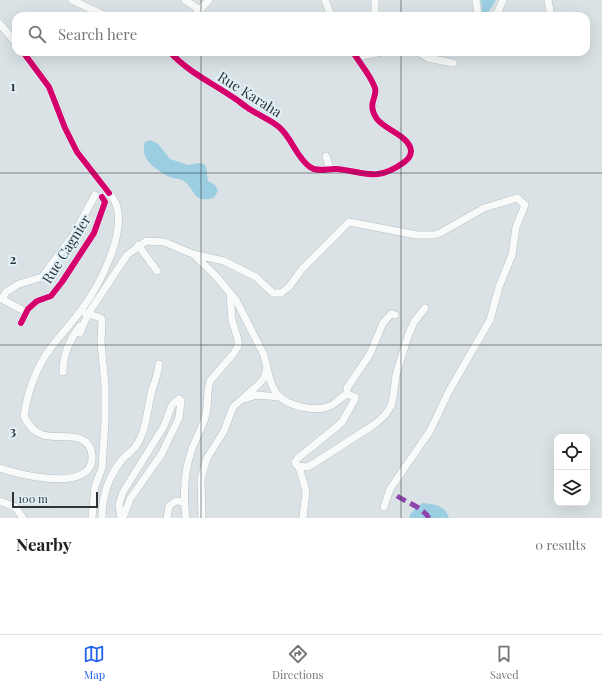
<!DOCTYPE html>
<style>
body{margin:0;font-family:"Playfair Display",serif;background:#f6f6f6;color:#222}
.controls{position:absolute;right:12px;bottom:12px;display:grid;overflow:hidden;border-radius:8px;box-shadow:0 4px 16px #0002}
.controls button{width:36px;height:36px;display:grid;place-items:center;padding:0;border:0;border-bottom:1px solid #e0e0e0;background:#fff;color:#222;font:20px sans-serif}
.scale{position:absolute;left:12px;bottom:10px;width:86px;box-sizing:border-box;padding-left:4px;border:2px solid #2e3336;border-top:0;font-size:11px;line-height:14px;white-space:nowrap;color:#2e3336;-webkit-text-stroke:3px #e2f1f7;paint-order:stroke}
.list{margin:0;padding:0;list-style:none}
h2{display:flex;justify-content:space-between;align-items:center;height:52px;margin:0;padding:0 16px;font-size:17px}
h2 small{font-size:13px;font-weight:400;color:#767676}
.icon{flex:none;width:22px;height:22px;fill:none;stroke:currentColor;stroke-width:2;stroke-linecap:round;stroke-linejoin:round}
.map{position:relative;flex:none;width:602px;height:518px;overflow:hidden}
.search{position:absolute;background:#fff;box-shadow:0 4px 16px #0002;left:12px;right:12px;top:12px;height:44px;display:flex;align-items:center;gap:10px;box-sizing:border-box;padding:0 14px;border-radius:12px;color:#767676;font-size:15px}
.sheet{height:116px;background:#fff}
nav{display:flex;justify-content:space-around;align-items:center;box-sizing:border-box;height:56px;border-top:1px solid #e0e0e0;background:#fff;font-size:11px;color:#767676}
nav a{display:grid;justify-items:center;gap:2px}
nav .on{color:#2563eb}
.map>svg:first-child{display:block}
</style>
<div class="map">
<svg width="602" height="518" viewBox="0 0 602 518">
<rect width="100%" height="100%" fill="#dae2e5"/>
<path fill="#9bcee1" d="M480 0H496L486 16H481L482 4Z
M150 140 158 144 170 159 188 165 199 163 204 164 206 167 208 181 215 185 218 191 214 198C190 204 197 188 182 180 178 178 174 179 170 177 156 170 139 159 145 142Z
M422 503C434 504 445 505 449 518H409L411 513Z"/>
<g fill="none" stroke-linecap="round" stroke-linejoin="round">
<g stroke="#bac0c2" stroke-width="8">
<path id="minor" d="M72 0 106 16
M185 0 200 10
M325 0 331 16
M375 0V11
M476 0 478 16
M548 0 551 16
M194 16 209 0
M496 16 503 0
M0 24 16 43
M170 52C187 71 210 82 231 96 238 100 244 106 251 110 260 116 271 120 279 127 292 138 296 157 310 167 318 173 329 168 337 169 366 172 376 182 403 163 407 160 411 157 411 151 410 136 385 130 377 119 366 103 378 97 375 88 370 74 360 64 353 52
M418 52 428 58 453 63
M356 57 383 52
M326 156 330 169
M138 245 157 271
M193 254 224 261 256 277 273 293H281L289 287 302 269 349 222 417 235H433L440 233 484 208 517 198 525 205 516 227 512 255 499 287 490 320 449 391 430 431 390 489 384 507
M0 298 26 312
M2 299 6 292 19 284 42 277 74 234 95 195
M85 313 101 318 102 320 101 343 105 385V421L102 468 95 486 92 518
M21 323 28 309 37 301 51 296 62 282 94 233 105 202 102 197
M80 333 88 314 127 255 146 241 164 242 193 254 216 276 236 300 264 355 267 368 264 378 259 384 233 407 224 431 207 458 201 479 202 518
M267 368C269 377 272 390 279 396 290 407 316 412 330 406 336 404 341 397 347 394L355 397V399L342 422 334 429 298 458 295 462 297 466 307 467 313 464 375 424 385 415 391 406 393 398 396 375 408 336 414 322 425 308
M63 372C63 355 70 339 80 326
M347 394V388L370 354 383 323 391 314 395 315
M244 399 256 395 280 397
M299 467 306 491 303 518
M0 468C20 475 95 494 92 455 89 429 58 440 43 435 34 432 28 425 24 416 27 394 36 367 50 349 60 335 72 323 82 309 99 286 130 228 114 200 102 179 83 163 72 142 62 124 58 103 48 86 42 74 32 63 23 52
M0 501 15 507 23 518
M102 518C102 497 108 478 121 461 125 455 132 452 136 446 147 429 147 409 152 390 155 381 158 374 159 364
M121 518 119 505 123 492 164 426 172 405 179 399 181 401 179 418 161 455 130 499 123 518
M167 518 169 506 176 501 184 502
M186 518C183 495 184 471 192 449 196 438 202 428 205 418 209 406 206 393 210 381L234 353 238 346V340L232 320 230 293"/>
</g>
<use href="#minor" stroke="#f9fbfb" stroke-width="7"/>
<path stroke="#8e44ad" stroke-width="5" stroke-dasharray="10 5" stroke-linecap="butt" d="M397 496C408 503 422 507 429 518"/>
<g stroke="#e2f1f7" stroke-width="8">
<path id="cycleway" d="M23 52 49 87 65 128 77 152 109 193
M170 52C187 71 210 82 231 96 238 100 244 106 251 110 260 116 271 120 279 127 292 138 296 157 310 167 318 173 329 168 337 169 366 172 376 182 403 163 407 160 411 157 411 151 410 136 385 130 377 119 366 103 378 97 375 88 370 74 360 64 353 52
M21 323 28 309 37 301 51 296 62 282 94 233 105 202 102 197"/>
</g>
<use href="#cycleway" stroke="#d6006c" stroke-width="6"/>
</g>
<path fill="none" stroke="#2e3336" stroke-width="1" stroke-opacity="0.55" d="M201 0V16M401 0V16M201 52V518M401 52V518M0 173H602M0 345H602"/>
<g text-anchor="middle" dominant-baseline="central" stroke-width="4" stroke-linejoin="round" paint-order="stroke">
<g font-size="14" fill="#2e3336" stroke="#e2f1f7">
<text transform="translate(250 94) rotate(32)">Rue Karaha</text>
<text transform="translate(66 249) rotate(-58)">Rue Cagnier</text>
</g>
</g>
<g font-size="13" text-anchor="middle" font-weight="bold" fill="#2e3336" stroke="#e2f1f7" stroke-width="4" stroke-linejoin="round" paint-order="stroke">
<text x="13" y="91">1</text>
<text x="13" y="264">2</text>
<text x="13" y="436">3</text>
</g>
</svg>
<div class="controls">
<button><svg class="icon" aria-label="locate" viewBox="0 0 24 24"><circle cx="12" cy="12" r="6"/><path d="M12 2v4M12 18v4M2 12h4M18 12h4"/></svg></button>
<button><svg class="icon" aria-label="layers" viewBox="0 0 24 24"><path d="M12 4l9 5-9 5-9-5zM3 14l9 5 9-5"/></svg></button>
</div>
<div class="scale">100 m</div>
<div class="search"><svg class="icon" aria-label="search" viewBox="0 0 24 24"><circle cx="10" cy="10" r="6"/><path d="M15 15l6 6"/></svg>Search here</div>
</div>
<section class="sheet">
<h2>Nearby<small>0 results</small></h2>
<ul class="list">
</ul>
</section>
<nav>
<a class="on"><svg class="icon" aria-label="map" viewBox="0 0 24 24"><path d="M3 6l6-2 6 2 6-2v14l-6 2-6-2-6 2zM9 4v14M15 6v14"/></svg>Map</a>
<a><svg class="icon" aria-label="directions" viewBox="0 0 24 24"><path d="M12 3l9 9-9 9-9-9zM9 14v-3h6M13 9l2 2-2 2"/></svg>Directions</a>
<a><svg class="icon" aria-label="saved" viewBox="0 0 24 24"><path d="M7 4h10v16l-5-4-5 4z"/></svg>Saved</a>
</nav>
